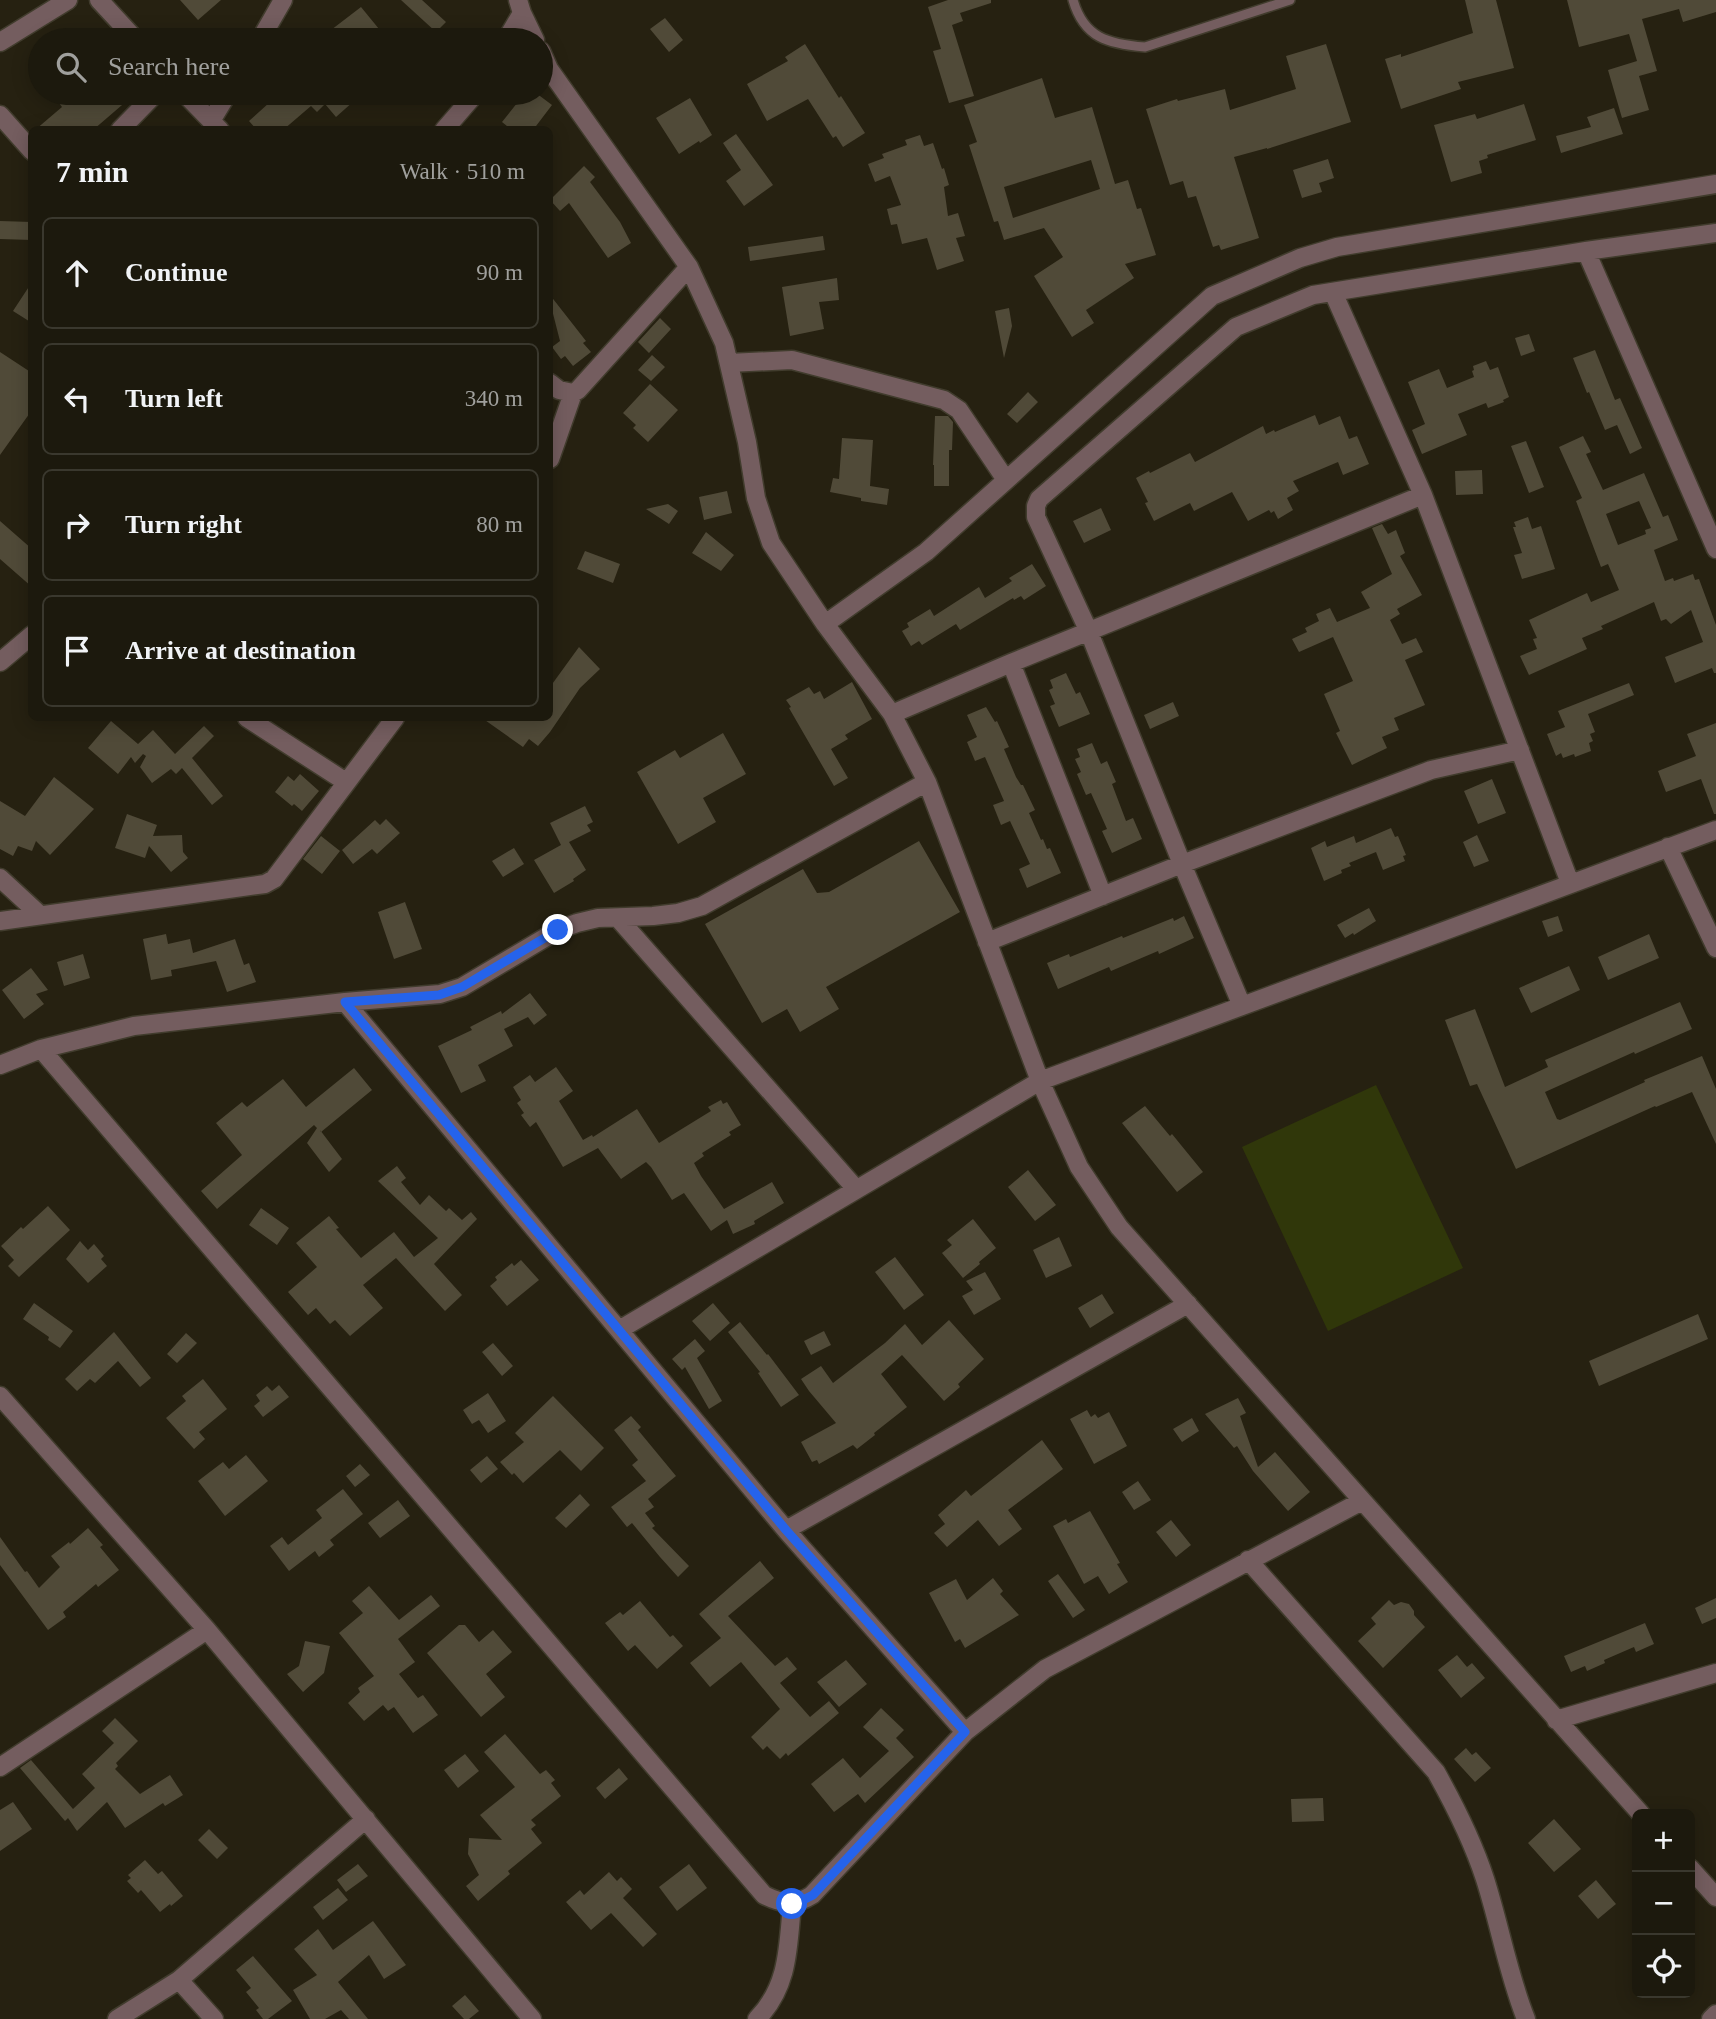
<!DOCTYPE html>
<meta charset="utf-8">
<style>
body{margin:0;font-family:Georgia,serif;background:#29261b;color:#f1f3f6}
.controls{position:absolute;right:21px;bottom:21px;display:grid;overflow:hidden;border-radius:10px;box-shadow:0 4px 18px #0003}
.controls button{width:63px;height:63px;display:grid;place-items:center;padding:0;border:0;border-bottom:2px solid #3a382e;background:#1c190d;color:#f1f3f6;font:35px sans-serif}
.stop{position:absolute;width:21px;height:21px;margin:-16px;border:5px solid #2563eb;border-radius:50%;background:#fff}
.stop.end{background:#2563eb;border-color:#fff;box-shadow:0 2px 7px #0008}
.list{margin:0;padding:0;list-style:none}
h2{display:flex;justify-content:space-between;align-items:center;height:91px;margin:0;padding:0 28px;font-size:30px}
h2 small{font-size:23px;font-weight:400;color:#a0a09d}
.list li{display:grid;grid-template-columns:46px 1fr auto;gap:21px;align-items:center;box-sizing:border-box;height:112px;margin:0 14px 14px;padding:0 14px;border:2px solid #3a382e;border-radius:10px}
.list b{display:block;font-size:26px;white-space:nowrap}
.list em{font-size:23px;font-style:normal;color:#a0a09d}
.icon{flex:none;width:38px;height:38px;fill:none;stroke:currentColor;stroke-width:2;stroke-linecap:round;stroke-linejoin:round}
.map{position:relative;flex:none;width:1716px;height:2019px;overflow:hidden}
.search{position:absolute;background:#1c190d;box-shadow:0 4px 18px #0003;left:28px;top:28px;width:525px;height:77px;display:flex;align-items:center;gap:18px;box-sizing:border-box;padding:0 24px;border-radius:38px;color:#a0a09d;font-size:26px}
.panel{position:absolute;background:#1c190d;box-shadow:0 4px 18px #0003;left:28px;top:126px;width:525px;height:595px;border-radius:10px}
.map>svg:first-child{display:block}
</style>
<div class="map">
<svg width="1716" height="2019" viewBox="0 0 1716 2019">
<rect width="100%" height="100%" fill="#262111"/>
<path fill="#30370a" d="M1376 1085 1463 1268 1328 1331 1242 1147Z"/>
<path fill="#504a38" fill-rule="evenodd" d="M180 0H221L198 20Z
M401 0H422L446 22 436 32Z
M948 0H991V3L960 13 963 21 952 25 974 96 949 103 933 51 941 49 928 7Z
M1465 0H1496L1514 68 1458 82 1461 89 1401 109 1385 59 1401 54V57L1473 33Z
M1567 0H1716V12L1683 22 1679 9 1642 19 1657 71 1639 76 1649 110 1622 118 1608 70 1637 61 1629 34 1579 47Z
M361 7 388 40H340L331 30Z
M665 18 683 40 669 52 650 29Z
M805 44 839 98 841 96 865 133 843 147 836 136 833 138 808 99 767 121 747 84 788 61 785 57Z
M1326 44 1351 122 1267 149V148L1234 157 1259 238 1221 250 1219 245 1213 247 1196 196 1188 198 1183 181 1170 185 1146 109 1177 99 1178 101 1225 89 1230 110 1296 89 1286 56Z
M1042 78 1055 118 1092 107 1115 184 1128 180 1137 209 1141 208 1156 255 1125 264 1134 278 1086 310 1094 323 1072 337 1034 276 1063 257 1044 228 1004 240 998 221 994 222 969 145 977 142 964 105ZM1091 160 1100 189 1013 218 1004 187Z
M71 93H136L93 130H35L62 107 59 103Z
M280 93H363L336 117 325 104 317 112 311 106 283 130H257L249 121Z
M525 93H536L552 105 533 130H512L502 122Z
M690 98 712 135 700 143 699 141 679 154 656 118Z
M1524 104 1536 140 1487 155 1488 158 1479 161 1482 173 1451 182 1434 125 1475 114 1477 119Z
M1614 108 1623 134 1561 153 1556 136 1591 127 1587 117Z
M736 134 773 185 744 206 726 181 741 170 723 143Z
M920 135 924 146 933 143 942 169 944 168 949 185 944 187 948 216 958 213 965 236 956 238 964 261 937 270 927 238 902 244 897 224 891 225 887 209 901 205 890 176 875 182 868 164 884 158 882 154 907 145 905 140Z
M1328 159 1334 178 1319 183 1322 192 1302 198 1293 170Z
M584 166 595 177 590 182 620 222 631 243 608 258 569 203 560 211 550 200Z
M0 221 32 222V240L0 239Z
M823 236 825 250 750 261 748 247Z
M837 278 839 300 819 302 824 329 790 336 782 287Z
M32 282V323L13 311Z
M550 295 586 341 583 343 591 352 573 366 565 356 561 359 552 347 560 341 550 302Z
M1009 308 1012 326 1004 358 995 311Z
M660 318 671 329 649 353 638 342Z
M1529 334 1535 351 1521 356 1515 338Z
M1595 350 1615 400 1620 398 1642 448 1630 454 1617 425 1605 430 1589 392 1587 393 1573 358Z
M0 352 32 373V410L0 455Z
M652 355 665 367 651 381 638 370Z
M1486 361 1490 370 1498 367 1509 397 1503 400 1504 402 1488 408 1486 403 1458 414 1467 435 1422 454 1412 430 1425 424 1408 382 1439 369 1447 388 1474 377 1472 371 1474 370 1473 366Z
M650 384 678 410 648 442 633 428 636 425 623 413Z
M1028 392 1038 402 1017 423 1007 414Z
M1315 415 1319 425 1340 416 1349 439 1357 436 1369 464 1343 475 1338 462 1293 481 1299 491 1287 498 1293 510 1278 519 1274 511 1271 513 1269 510 1248 521 1232 492 1194 511 1190 503 1154 521 1145 503 1148 502 1136 478 1149 471 1150 473 1190 453 1195 462 1263 426 1266 434 1274 430 1275 432Z
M935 416H948L953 422 952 450H949V486H934V465H933Z
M1583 436 1591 452 1586 454 1603 490 1644 473 1663 517 1668 515 1678 540 1654 550 1665 581 1673 578 1674 581 1693 574 1695 580 1699 579 1716 625V673H1714L1712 668 1675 683 1665 657 1703 642 1691 610 1671 624 1666 619 1661 621 1654 602 1601 626 1603 629 1582 638 1587 649 1529 675 1520 656 1537 649 1533 639 1537 638 1529 620 1587 593 1591 602 1619 590 1608 564 1601 567 1576 501 1582 498 1559 447ZM1639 501 1651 528 1645 530 1646 534 1618 545 1606 514Z
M842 438 873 440 870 486 889 489 887 505 861 501V498L830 492 833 478 839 479Z
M1526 441 1544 487 1529 493 1511 446Z
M1482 470 1483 494 1456 495 1455 471Z
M727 491 732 513 704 520 699 497Z
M668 504 678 511 669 524 646 509Z
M1101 508 1111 530 1084 543 1073 521Z
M1528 517 1532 529 1541 526 1555 569 1522 579 1514 555 1522 553 1513 527H1516L1514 522Z
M0 521 32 549V587L0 559Z
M1382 524 1388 534 1396 530 1405 553 1400 556 1422 595 1397 609 1400 614 1390 620 1402 644 1416 638 1423 652 1405 660 1425 705 1394 718 1399 730 1382 737 1387 748 1352 765 1336 733 1340 731 1324 694 1353 681 1333 637 1299 652 1292 639 1307 632 1305 628 1319 621 1316 614 1330 608 1337 622 1370 608 1361 592 1392 574 1372 528Z
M706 532 734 555 721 571 692 553Z
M585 551 620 564 613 583 577 569Z
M1032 564 1046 586 1024 600 1021 596 1014 600 1013 598 960 630 956 624 922 645 919 641 911 646 902 631 909 627 907 623 930 609 934 616 979 587 985 598 1012 581 1009 578Z
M579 647 600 669 580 688 550 732 538 746 529 739 523 747 482 718H550V687Z
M1066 673 1076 694 1080 692 1090 714 1059 727 1050 706 1055 704 1049 690 1053 688 1050 680Z
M852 682 872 719 845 735 848 739 831 749 848 778 834 786 789 708 791 707 786 700 809 687 814 694 820 691 824 699Z
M1629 683 1634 695 1588 714 1595 732 1590 734 1593 741 1589 743 1591 751 1575 757 1574 754 1563 758 1561 753 1556 756 1547 734 1565 727 1558 711Z
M1173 702 1179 716 1150 729 1144 715Z
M986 707 995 722 997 721 1009 747 1004 749 1016 777 1021 785H1023L1035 810 1029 813 1041 840 1043 839 1047 849 1050 848 1061 873 1027 888 1019 869 1030 864 1010 821 1001 825 993 805 1004 801 985 757 975 761 967 742 977 737 967 715Z
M111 721 138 744 153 730 175 754 204 726 214 736 192 758 223 796 212 805 182 768 176 774 171 769 152 783 140 767 146 756 143 754 135 763 131 757 118 774 88 748Z
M1716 723V814H1714L1701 779 1666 792 1658 771 1696 756 1687 734Z
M723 733 746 774 703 798 716 822 678 844 637 772 675 750 680 758Z
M1092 743 1101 764 1107 761 1116 782 1112 784 1126 821 1133 818 1142 839 1112 853 1102 831 1107 829 1091 793 1086 795 1077 774 1081 772 1075 759 1080 757 1077 749Z
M300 774 319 791 302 811 294 804 292 806 275 792 288 776 294 781Z
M54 777 94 809 50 855 36 841 32 851 18 846 13 856 0 849V801L25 816Z
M1492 779 1506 813 1478 824 1464 791Z
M585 806 593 822 587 825 591 831 569 842 586 870 573 879 574 881 554 893 534 860 561 845 550 823Z
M127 814 157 825 153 836 182 835 183 852 188 858 171 872 149 846 145 858 115 848Z
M386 819 400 833 377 854 372 849 353 864 342 850 375 820 380 825Z
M1391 828 1395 837 1398 836 1406 855 1403 856 1405 861 1383 870 1376 852 1349 863 1351 866 1341 870 1342 873 1324 881 1311 848 1325 841 1327 847 1354 836 1356 843Z
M1477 835 1489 861 1474 867 1463 842Z
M321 836 340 851 322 874 303 859Z
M919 841 960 912 826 987 839 1009 800 1032 787 1009 762 1023 705 924 803 869 817 893 829 892Z
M514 848 524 864 503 877 492 861Z
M405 902 422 949 394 959 378 912Z
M1369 908 1376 921 1354 935 1353 933 1345 938 1337 925Z
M1184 916 1194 938 1159 954 1158 951 1111 971 1109 967 1058 989 1047 963 1069 954 1070 957 1122 936 1123 938 1173 918 1174 921Z
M1558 916 1563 931 1548 937 1542 921Z
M166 934 168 944 190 939 193 953 235 939 244 965 249 963 256 982 227 992 216 961 171 970 172 976 151 980 143 939Z
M1649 934 1659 958 1608 980 1598 957Z
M83 954 90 978 64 986 57 962Z
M1569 966 1580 990 1531 1013 1519 988Z
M31 968 48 990 36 994 44 1004 24 1019 2 990Z
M530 993 547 1015 534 1025 528 1017 504 1029 513 1046 478 1065 486 1081 461 1093 438 1046 472 1030 470 1027 501 1011 502 1014Z
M1680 1002 1692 1029 1635 1054 1634 1052 1545 1092 1557 1119 1560 1120 1645 1082 1644 1080 1702 1056 1716 1089V1144L1692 1092 1656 1107 1655 1106 1516 1169 1477 1084 1470 1086 1445 1020 1475 1009 1505 1087 1548 1067 1545 1060Z
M556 1067 573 1091 559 1101 583 1140 592 1135 593 1137 637 1109 659 1143 711 1111 708 1107 721 1100 723 1104 727 1102 741 1125 729 1132 731 1135 702 1153 704 1156 694 1163 701 1176 724 1209 772 1182 784 1203 754 1221 755 1224 733 1234 727 1220 711 1231 684 1193 672 1200 651 1167 646 1162 621 1179 598 1148 563 1167 536 1122 530 1127 521 1115 524 1113 517 1103 521 1100 513 1087 530 1075 535 1082Z
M354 1068 372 1090 321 1132 320 1130 342 1159 329 1172 307 1143 317 1128 314 1125 217 1209 201 1191 242 1155 216 1123 242 1102 247 1107 283 1079 306 1107Z
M1145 1106 1170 1136 1172 1134 1203 1172 1177 1192 1122 1123Z
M397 1166 406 1178 401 1182 420 1205 429 1195 446 1211 449 1208 462 1220 471 1212 477 1219 434 1264 462 1295 445 1311 396 1258 363 1285 383 1308 350 1336 335 1320 330 1324 316 1308 308 1315 288 1292 317 1267 296 1243 329 1216 339 1228 336 1229 361 1258 394 1232 414 1257 438 1238 378 1181Z
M1028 1170 1056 1205 1035 1221 1008 1187Z
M48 1206 70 1230 19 1277 8 1266 14 1260 1 1246 21 1227 23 1229Z
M261 1208 289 1228 277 1245 249 1225Z
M973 1219 996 1248 979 1262 980 1264 963 1278 942 1253 952 1245 947 1240Z
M1059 1237 1072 1266 1046 1278 1033 1250Z
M80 1241 88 1250 94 1244 104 1256 101 1259 107 1266 88 1283 66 1259Z
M895 1257 924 1295 904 1310 875 1272Z
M521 1260 539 1280 507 1306 490 1286 497 1280 495 1277 512 1263 514 1266Z
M985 1272 1001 1299 974 1315 962 1296 973 1290 966 1281Z
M1102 1294 1114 1313 1090 1328 1078 1308Z
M34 1303 73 1331 60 1348 48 1340 49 1337 23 1319Z
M713 1303 730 1323 710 1341 692 1321Z
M1698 1314 1708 1339 1599 1386 1589 1361Z
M949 1320 984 1359 958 1384 960 1387 944 1401 902 1355 881 1374 907 1407 874 1433 875 1435 857 1449 853 1445 819 1464 817 1460 812 1462 801 1442 836 1423 809 1391 801 1379 821 1366 833 1383 885 1343 905 1324 922 1345Z
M740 1322 767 1355 768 1354 799 1395 781 1407 758 1373 760 1372 728 1332Z
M824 1331 831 1345 811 1355 804 1341Z
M114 1332 151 1378 140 1387 118 1361 95 1383 90 1379 77 1391 65 1379Z
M186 1333 197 1343 177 1363 167 1354Z
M695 1339 705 1351 697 1358 722 1401 709 1409 685 1367 682 1370 672 1359Z
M493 1343 513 1366 502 1376 482 1352Z
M203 1379 227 1409 199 1432 205 1439 194 1449 166 1418 186 1401 182 1396Z
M279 1385 289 1397 263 1417 254 1406 260 1401 256 1395 267 1386 272 1391Z
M488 1393 506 1421 488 1433 479 1420 472 1424 463 1410Z
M553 1396 604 1448 581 1471 560 1450 523 1483 514 1473 512 1475 500 1462 524 1442 515 1433Z
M1238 1398 1246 1413 1240 1416 1258 1467 1275 1452 1310 1492 1288 1511 1253 1471 1237 1446 1234 1448 1205 1414Z
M1087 1410 1091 1417 1095 1414 1098 1418 1109 1412 1127 1446 1094 1464 1070 1419Z
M631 1416 641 1427 638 1430 676 1476 648 1499 654 1507 645 1513 655 1526 652 1528 689 1566 678 1577 660 1557 632 1523 627 1527 611 1507 646 1481 632 1465 638 1460 614 1430Z
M1192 1418 1199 1431 1182 1442 1173 1429Z
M1042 1440 1063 1469 1008 1510 1022 1529 999 1546 978 1520 947 1547 934 1533 945 1524 938 1515 966 1490 971 1496Z
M246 1455 268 1481 225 1516 198 1481 223 1462 229 1469Z
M487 1456 498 1469 481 1483 470 1470Z
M360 1464 370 1475 355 1487 346 1476Z
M1138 1481 1151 1500 1134 1510 1122 1492Z
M343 1489 363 1514 330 1540 334 1545 319 1557 315 1551 289 1571 270 1546 282 1537 288 1545 322 1518 316 1510Z
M580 1494 590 1505 566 1528 555 1518Z
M398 1500 410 1516 380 1538 368 1523Z
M1090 1511 1120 1563 1117 1564 1128 1582 1109 1594 1098 1576 1084 1584 1053 1526 1066 1519 1068 1523Z
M1171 1520 1191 1545 1176 1557 1156 1532Z
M88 1528 103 1545 100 1547 119 1570 98 1587 96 1584 63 1612 66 1617 48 1630 0 1565V1537L25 1572 27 1571 39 1588 60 1567 51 1556 69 1542 70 1544Z
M760 1561 774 1578 728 1616 775 1666 787 1657 797 1669 780 1683 810 1717 829 1701 839 1713 788 1756 786 1753 780 1759 767 1746 763 1750 751 1737 780 1709 741 1662 710 1687 690 1663 721 1638 699 1614Z
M1058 1574 1085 1610 1073 1618 1048 1581Z
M993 1578 1003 1591 1000 1594 1019 1615 965 1648 960 1639 955 1642 929 1593 956 1579 967 1600Z
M369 1586 399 1620 431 1595 440 1606 398 1639 415 1662 399 1674 418 1698 423 1695 438 1715 413 1733 394 1707 388 1711 383 1705 364 1721 348 1703 360 1692 358 1688 374 1676 339 1633 363 1613 352 1601Z
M1716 1598V1618L1702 1624 1695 1608Z
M1389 1600 1394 1605 1401 1602 1409 1604 1414 1611V1615L1425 1627 1383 1668 1358 1641 1376 1624 1371 1618Z
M640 1601 670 1637 673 1635 683 1646 657 1669 635 1645 628 1651 605 1623 620 1612 623 1615Z
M1645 1623 1654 1644 1636 1652 1634 1647 1604 1660 1605 1663 1587 1671 1585 1666 1571 1672 1564 1656Z
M459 1625H465L479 1642 493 1630 512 1652 486 1674 505 1697 481 1717 427 1653Z
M305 1641 330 1646 324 1673 303 1692 287 1674 299 1666Z
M1457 1655 1467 1667 1472 1663 1485 1678 1461 1698 1438 1670Z
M846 1660 867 1684 839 1707 817 1682Z
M881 1708 904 1730 896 1738 914 1757 865 1803 858 1794 834 1812 811 1784 843 1758 860 1778 889 1751 863 1727Z
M115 1718 138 1741 116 1763 118 1766 115 1769 140 1794 170 1775 183 1795 165 1806 163 1803 125 1828 107 1802 77 1831 68 1818 65 1821 20 1768 31 1760 73 1809 95 1788 82 1774 114 1743 102 1731Z
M505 1734 540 1774 546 1770 555 1780 551 1783 561 1796 531 1820 536 1825 531 1829 542 1843 508 1871 510 1874 478 1901 466 1886 479 1875 468 1854 469 1838 502 1840 480 1815 515 1787 484 1752Z
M1466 1748 1472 1755 1476 1752 1491 1768 1475 1782 1454 1759Z
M465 1754 479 1771 458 1788 444 1770Z
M619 1768 628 1779 605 1799 596 1788Z
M1323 1798 1324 1821 1292 1822 1291 1799Z
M13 1802 32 1829 0 1851V1810Z
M1554 1819 1581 1849 1554 1872 1528 1843Z
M209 1829 228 1848 217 1859 198 1840Z
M145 1860 158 1874 162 1871 183 1896 171 1906 170 1904 160 1912 141 1890 138 1893 127 1881 131 1878 128 1875Z
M358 1864 368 1876 346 1892 337 1880Z
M689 1864 707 1888 677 1911 659 1887Z
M609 1872 617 1881 621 1877 632 1889 623 1898 657 1934 643 1947 611 1913 591 1930 566 1902 580 1890 584 1895Z
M1596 1880 1616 1904 1598 1919 1578 1896Z
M338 1888 348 1900 323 1920 313 1907Z
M373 1921 406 1965 384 1979 369 1955 338 1982 368 2019H349L341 2010 325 2019H310L293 1990 317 1975 294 1949 318 1929 333 1950Z
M253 1956 292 2001 268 2019H263L256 2010 259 2008 246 1992 251 1988 236 1970Z
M465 1995 479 2011 469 2019H464L452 2006Z"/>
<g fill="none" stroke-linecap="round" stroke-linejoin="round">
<g stroke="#413c2d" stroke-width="12">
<path id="lane" d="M1073 0C1084 38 1108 44 1145 47L1290 0"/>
</g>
<g stroke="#413c2d" stroke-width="21">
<path id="street" d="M99 0 136 40
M518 0 522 13 535 40
M260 40 283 0
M506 40 522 13
M0 42 68 0
M541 51 549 69 689 267 724 343 747 442 756 498 771 543 825 624 892 714 927 782 1040 1081 1079 1167 1119 1227 1641 1814
M184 93 220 130
M0 115 32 151
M211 121 228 93
M120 130 156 93
M444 130 476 93
M1586 251 1716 549
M1333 292 1423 495 1570 883
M729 363 792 360 944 400 959 410 1006 480
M550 383 559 390 573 393
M550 459 573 393 578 390 689 267
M825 624 926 552 1212 296 1300 258 1337 247 1716 184
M0 662 32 635
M1011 663 1103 896
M892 714 1011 663 1423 495
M247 718 346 782
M1668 847 1716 948
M0 878 40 915
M618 918 856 1189
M0 921 265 884 274 879 395 718
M987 942 1182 864 1431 770 1520 750
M345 1002 786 1530
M1242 1006 1182 864 1089 632 1036 517V506L1039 499 1236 327 1313 295 1586 251 1716 233
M41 1049 764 1895C782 1904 795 1906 812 1895L965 1732 1045 1669 1362 1501
M0 1065 41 1049 134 1026 345 1002 440 994 462 987 558 930 577 923 598 918 653 916 678 913 702 906 927 782
M619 1330 1040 1081 1716 830
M0 1396 207 1630 532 2019
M1248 1560 1436 1772C1455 1806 1473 1842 1485 1879 1500 1926 1508 1974 1526 2019
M1556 1720 1716 1673
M965 1732 786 1530 1188 1304
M0 1767 207 1630
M1690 1868 1716 1897
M179 1980 214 2019
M117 2019 179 1980 366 1819
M757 2019C789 1986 788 1947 792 1904
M1711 2019 1716 2014"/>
</g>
<use href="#lane" stroke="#745d5f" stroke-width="9"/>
<use href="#street" stroke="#745d5f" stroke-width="18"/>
</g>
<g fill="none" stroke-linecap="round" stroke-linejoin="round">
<path stroke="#2563eb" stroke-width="9" d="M558 930 462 987 439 995 345 1002 786 1530 965 1732 813 1895 803 1900 792 1904"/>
</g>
</svg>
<div class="controls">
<button>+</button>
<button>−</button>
<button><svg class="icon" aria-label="locate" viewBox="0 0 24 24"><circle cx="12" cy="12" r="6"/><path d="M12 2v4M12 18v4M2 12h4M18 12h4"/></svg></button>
</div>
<div class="stop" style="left:792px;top:1904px"></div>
<div class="stop end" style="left:558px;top:930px"></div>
<div class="search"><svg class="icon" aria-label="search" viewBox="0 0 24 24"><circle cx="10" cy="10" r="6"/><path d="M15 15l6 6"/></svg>Search here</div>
<section class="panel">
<h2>7 min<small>Walk · 510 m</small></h2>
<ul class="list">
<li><svg class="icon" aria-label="ahead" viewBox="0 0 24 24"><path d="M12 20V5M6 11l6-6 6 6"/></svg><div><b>Continue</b></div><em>90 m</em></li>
<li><svg class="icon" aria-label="left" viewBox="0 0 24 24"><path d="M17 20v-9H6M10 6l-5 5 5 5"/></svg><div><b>Turn left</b></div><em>340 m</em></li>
<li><svg class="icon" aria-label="right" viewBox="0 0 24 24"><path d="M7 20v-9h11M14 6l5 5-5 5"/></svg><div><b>Turn right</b></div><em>80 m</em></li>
<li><svg class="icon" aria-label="arrive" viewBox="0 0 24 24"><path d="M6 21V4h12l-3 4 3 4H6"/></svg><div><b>Arrive at destination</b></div></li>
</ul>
</section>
</div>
